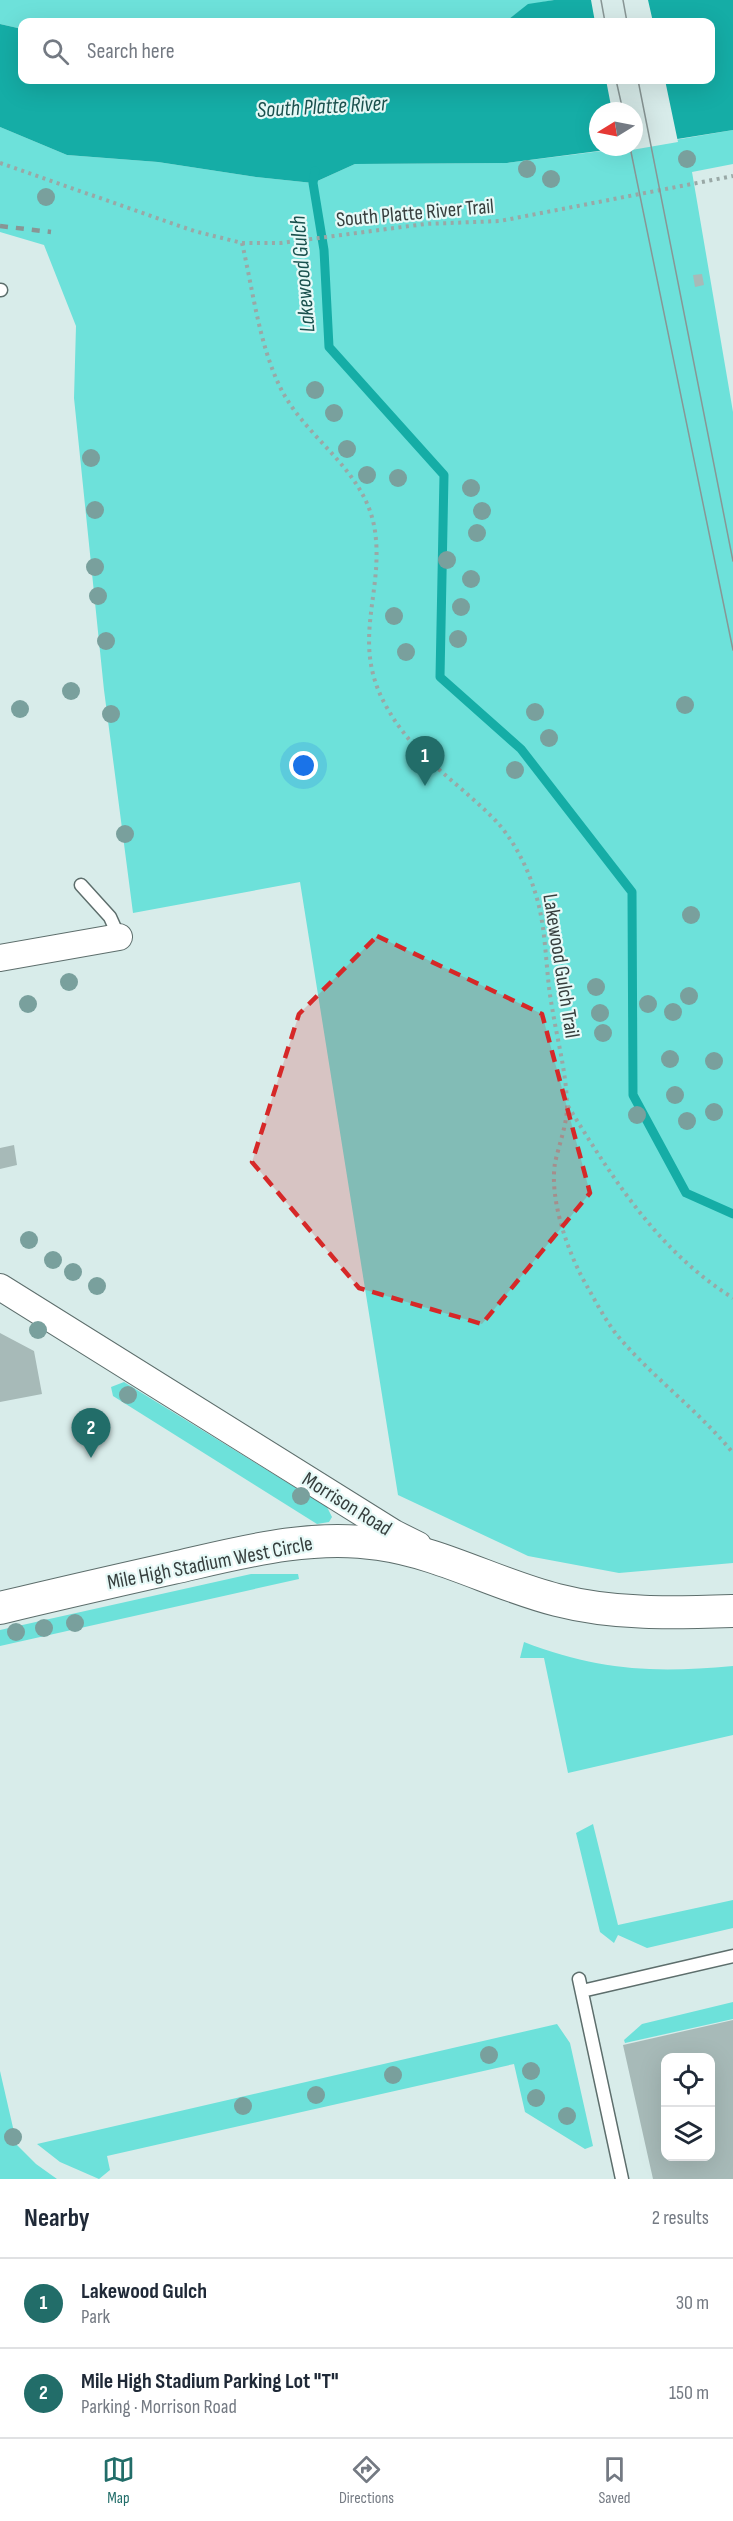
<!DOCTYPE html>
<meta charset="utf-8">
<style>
body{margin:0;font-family:"Sofia Sans Condensed",sans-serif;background:#f6f6f7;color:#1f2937}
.controls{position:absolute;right:18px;bottom:18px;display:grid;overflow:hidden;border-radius:12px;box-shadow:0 6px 24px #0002}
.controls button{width:54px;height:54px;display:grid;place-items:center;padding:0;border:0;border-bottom:2px solid #e0e1e3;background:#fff;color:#1f2937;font:30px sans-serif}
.compass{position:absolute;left:589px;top:102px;width:54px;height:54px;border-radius:50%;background:#fff;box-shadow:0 6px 24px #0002;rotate:260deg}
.you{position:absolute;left:304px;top:766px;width:21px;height:21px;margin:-15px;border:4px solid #fff;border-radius:50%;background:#1a73e8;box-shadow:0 0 0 9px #1a73e833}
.badge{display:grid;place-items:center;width:39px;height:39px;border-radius:50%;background:#226d69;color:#fff;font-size:20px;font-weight:700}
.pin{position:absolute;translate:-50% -50px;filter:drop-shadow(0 2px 3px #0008)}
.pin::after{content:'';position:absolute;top:32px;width:21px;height:18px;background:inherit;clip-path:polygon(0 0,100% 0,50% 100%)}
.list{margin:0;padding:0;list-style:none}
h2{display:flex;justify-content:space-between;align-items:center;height:78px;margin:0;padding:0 24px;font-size:26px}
h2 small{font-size:20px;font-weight:400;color:#747a83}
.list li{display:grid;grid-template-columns:39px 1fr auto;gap:18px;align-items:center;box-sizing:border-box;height:90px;padding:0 24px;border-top:2px solid #e0e1e3}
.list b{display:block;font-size:22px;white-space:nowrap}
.list p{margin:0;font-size:20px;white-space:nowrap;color:#747a83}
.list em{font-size:20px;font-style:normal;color:#747a83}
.icon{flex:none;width:33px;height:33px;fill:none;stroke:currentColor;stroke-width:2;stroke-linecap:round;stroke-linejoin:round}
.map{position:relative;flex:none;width:733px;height:2179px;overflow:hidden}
.search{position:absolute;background:#fff;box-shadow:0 6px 24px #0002;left:18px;right:18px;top:18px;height:66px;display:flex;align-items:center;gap:15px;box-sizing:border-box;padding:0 21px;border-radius:12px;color:#747a83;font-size:22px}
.sheet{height:258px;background:#fff}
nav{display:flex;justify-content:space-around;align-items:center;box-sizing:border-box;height:84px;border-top:2px solid #e0e1e3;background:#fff;font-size:16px;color:#747a83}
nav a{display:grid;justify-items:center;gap:3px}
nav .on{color:#226d69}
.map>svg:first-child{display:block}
</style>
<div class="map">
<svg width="733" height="2179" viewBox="0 0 733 2179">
<rect width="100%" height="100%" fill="#d8ecea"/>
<path fill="#6de1da" d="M0 0H554L528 5 505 22H22V29L0 24Z
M0 127 67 155 158 162 256 177 313 183 355 164 507 163 634 147 733 130V164L692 172 733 412V1563L619 1573 528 1556 398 1495 300 882 133 913 104 690 74 398 76 326 44 245 0 232Z
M124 1382 327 1507 332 1517 329 1522 317 1524 113 1396 111 1387Z
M251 1574H298L299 1579 0 1646V1630Z
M524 1642C599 1671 654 1673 733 1666V1735L568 1773 544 1658H520Z
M593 1824 618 1925 733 1900V1928L647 1948 618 1935 614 1943 600 1932 576 1833Z
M733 2002V2019L625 2043 624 2040 642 2024Z
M557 2024 570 2043 593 2146 585 2149 525 2112 514 2064 107 2156 110 2170 99 2179 60 2162 37 2144Z
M0 2071 17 2145 36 2164 57 2179H0Z"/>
<path fill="#15ada6" d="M554 0H733V130L634 146V111H598V147H629L507 163 355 164 313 183 256 177 158 162 67 155 0 127V24L22 29V80H710V22H505L528 4Z"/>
<path fill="#d8ecea" d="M591 0H648L653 22H595Z
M606 80H665L678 142 620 152 619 147H634V111H612Z"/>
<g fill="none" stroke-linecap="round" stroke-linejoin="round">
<path stroke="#15ada6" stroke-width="9" d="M315 171 313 183 324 250 329 347 444 475 440 677 521 749 632 892 633 1095 686 1193 733 1214"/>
</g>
<path fill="#a7bab8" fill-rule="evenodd" d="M702 274 704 285 695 287 693 275Z
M14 1145 17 1165 0 1169V1148Z
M0 1333 34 1351 42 1394 0 1402Z
M733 2020V2179H653L623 2045ZM666 2058H710V2156H666Z"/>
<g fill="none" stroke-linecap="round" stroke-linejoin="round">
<g stroke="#5d6e6c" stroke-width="15">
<path id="service" d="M0 290H1
M81 885 110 917 119 937
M579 1979 622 2179
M582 1991 733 1956"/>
</g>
<g stroke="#5d6e6c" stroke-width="28">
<path id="minor" d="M0 958 119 937
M0 1287 394 1533 418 1545"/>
</g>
<g stroke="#5d6e6c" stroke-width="34">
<path id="tertiary" d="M0 1608C58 1594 115 1581 173 1568 239 1553 311 1533 379 1544 442 1553 497 1585 557 1600 615 1615 673 1613 733 1611"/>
</g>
<path stroke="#99a8a6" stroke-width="4" stroke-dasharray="3 4.5" stroke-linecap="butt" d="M0 163 194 231 242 243H281L425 224 500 221 733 176
M242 243C253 290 259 345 281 389 307 440 366 470 375 531 384 594 350 642 386 706 414 757 456 780 495 820 513 839 527 866 535 892 547 928 545 970 552 1007 557 1039 566 1071 567 1103 568 1122 559 1144 555 1163 549 1201 569 1256 588 1288 597 1304 606 1321 617 1335 652 1377 698 1410 733 1453
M568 1106C613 1179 659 1252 733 1298"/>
<use href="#service" stroke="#fff" stroke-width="12"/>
<use href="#minor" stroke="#fff" stroke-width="26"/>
<use href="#tertiary" stroke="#fff" stroke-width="32"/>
<path stroke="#889695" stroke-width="1.5" d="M601 0 605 22
M623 0 627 22
M616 80 623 111
M638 80 733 561
M630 147 733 650"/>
<path stroke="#889695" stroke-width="4.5" stroke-dasharray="8 8" stroke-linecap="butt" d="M0 226 51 232"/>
</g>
<g fill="#79a09d">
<circle cx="687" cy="159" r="9"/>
<circle cx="527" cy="169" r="9"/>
<circle cx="551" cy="179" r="9"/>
<circle cx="46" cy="197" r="9"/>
<circle cx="315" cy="390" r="9"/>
<circle cx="334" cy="413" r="9"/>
<circle cx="347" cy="449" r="9"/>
<circle cx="91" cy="458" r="9"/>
<circle cx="367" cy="475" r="9"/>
<circle cx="398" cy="478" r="9"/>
<circle cx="471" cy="488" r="9"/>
<circle cx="95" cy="510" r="9"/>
<circle cx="482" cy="511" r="9"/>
<circle cx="477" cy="533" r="9"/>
<circle cx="447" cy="560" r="9"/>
<circle cx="95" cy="567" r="9"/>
<circle cx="471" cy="579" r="9"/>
<circle cx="98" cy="596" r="9"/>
<circle cx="461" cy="607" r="9"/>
<circle cx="394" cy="616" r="9"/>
<circle cx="458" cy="639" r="9"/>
<circle cx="106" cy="641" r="9"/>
<circle cx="406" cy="652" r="9"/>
<circle cx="71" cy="691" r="9"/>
<circle cx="685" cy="705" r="9"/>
<circle cx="20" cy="709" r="9"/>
<circle cx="535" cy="712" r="9"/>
<circle cx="111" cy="714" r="9"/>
<circle cx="549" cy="738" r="9"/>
<circle cx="515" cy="770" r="9"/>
<circle cx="125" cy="834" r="9"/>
<circle cx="691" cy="915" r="9"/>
<circle cx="69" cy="982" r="9"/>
<circle cx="596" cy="987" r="9"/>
<circle cx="689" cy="996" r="9"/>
<circle cx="28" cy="1004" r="9"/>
<circle cx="648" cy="1004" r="9"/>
<circle cx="673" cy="1012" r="9"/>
<circle cx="600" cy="1013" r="9"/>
<circle cx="603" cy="1033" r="9"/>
<circle cx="670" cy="1059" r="9"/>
<circle cx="714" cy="1061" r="9"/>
<circle cx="675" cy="1095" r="9"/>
<circle cx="714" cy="1112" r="9"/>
<circle cx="637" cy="1115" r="9"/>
<circle cx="687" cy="1121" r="9"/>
<circle cx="29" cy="1240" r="9"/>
<circle cx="53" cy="1260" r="9"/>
<circle cx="73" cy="1272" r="9"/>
<circle cx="97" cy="1286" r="9"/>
<circle cx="38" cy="1330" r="9"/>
<circle cx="128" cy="1395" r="9"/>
<circle cx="301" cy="1496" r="9"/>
<circle cx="75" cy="1623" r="9"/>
<circle cx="44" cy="1628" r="9"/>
<circle cx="16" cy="1632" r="9"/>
<circle cx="489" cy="2055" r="9"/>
<circle cx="531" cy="2071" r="9"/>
<circle cx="393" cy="2075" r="9"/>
<circle cx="316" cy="2095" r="9"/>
<circle cx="536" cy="2098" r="9"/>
<circle cx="243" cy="2106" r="9"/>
<circle cx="567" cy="2116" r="9"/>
<circle cx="13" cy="2137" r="9"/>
</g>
<path fill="#d62828" fill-opacity="0.2" stroke="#d62828" stroke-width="4.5" stroke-dasharray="12 8" stroke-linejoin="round" d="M377 936 542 1014 590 1193 482 1324 359 1288 252 1162 299 1014Z"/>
<g text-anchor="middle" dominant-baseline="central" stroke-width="4.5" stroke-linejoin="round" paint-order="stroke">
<g font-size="21" fill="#363e3d" stroke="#e6f9f7">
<text transform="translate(415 213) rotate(-5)">South Platte River Trail</text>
<text transform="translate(561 966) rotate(81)">Lakewood Gulch Trail</text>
<text transform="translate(347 1504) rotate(32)">Morrison Road</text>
<text transform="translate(210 1563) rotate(-11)">Mile High Stadium West Circle</text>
</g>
<g font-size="22" font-style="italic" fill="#1a514e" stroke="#e6f9f7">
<text transform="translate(322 107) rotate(-3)">South Platte River</text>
<text transform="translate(303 274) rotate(-95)">Lakewood Gulch</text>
</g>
</g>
</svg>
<div class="controls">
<button><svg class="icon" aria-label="locate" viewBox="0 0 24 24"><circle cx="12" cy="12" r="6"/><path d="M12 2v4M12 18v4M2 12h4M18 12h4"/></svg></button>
<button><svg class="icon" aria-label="layers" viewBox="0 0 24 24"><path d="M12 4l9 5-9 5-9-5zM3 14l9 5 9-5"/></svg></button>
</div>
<svg class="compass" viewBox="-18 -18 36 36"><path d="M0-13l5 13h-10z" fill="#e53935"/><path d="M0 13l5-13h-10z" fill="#747a83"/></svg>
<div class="you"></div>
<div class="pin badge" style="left:425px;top:786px">1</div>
<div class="pin badge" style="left:91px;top:1458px">2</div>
<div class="search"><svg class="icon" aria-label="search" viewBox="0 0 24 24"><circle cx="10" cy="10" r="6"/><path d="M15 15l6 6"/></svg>Search here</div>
</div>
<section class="sheet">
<h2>Nearby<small>2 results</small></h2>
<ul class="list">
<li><span class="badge">1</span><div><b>Lakewood Gulch</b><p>Park</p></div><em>30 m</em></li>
<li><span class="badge">2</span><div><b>Mile High Stadium Parking Lot &quot;T&quot;</b><p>Parking · Morrison Road</p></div><em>150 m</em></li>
</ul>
</section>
<nav>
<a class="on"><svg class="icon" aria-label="map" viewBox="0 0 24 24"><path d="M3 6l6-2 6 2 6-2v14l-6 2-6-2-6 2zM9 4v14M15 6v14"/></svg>Map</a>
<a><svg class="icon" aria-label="directions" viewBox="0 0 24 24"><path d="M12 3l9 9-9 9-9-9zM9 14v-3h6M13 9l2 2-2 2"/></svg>Directions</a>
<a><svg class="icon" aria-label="saved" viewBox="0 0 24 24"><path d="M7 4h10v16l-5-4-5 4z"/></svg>Saved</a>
</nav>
